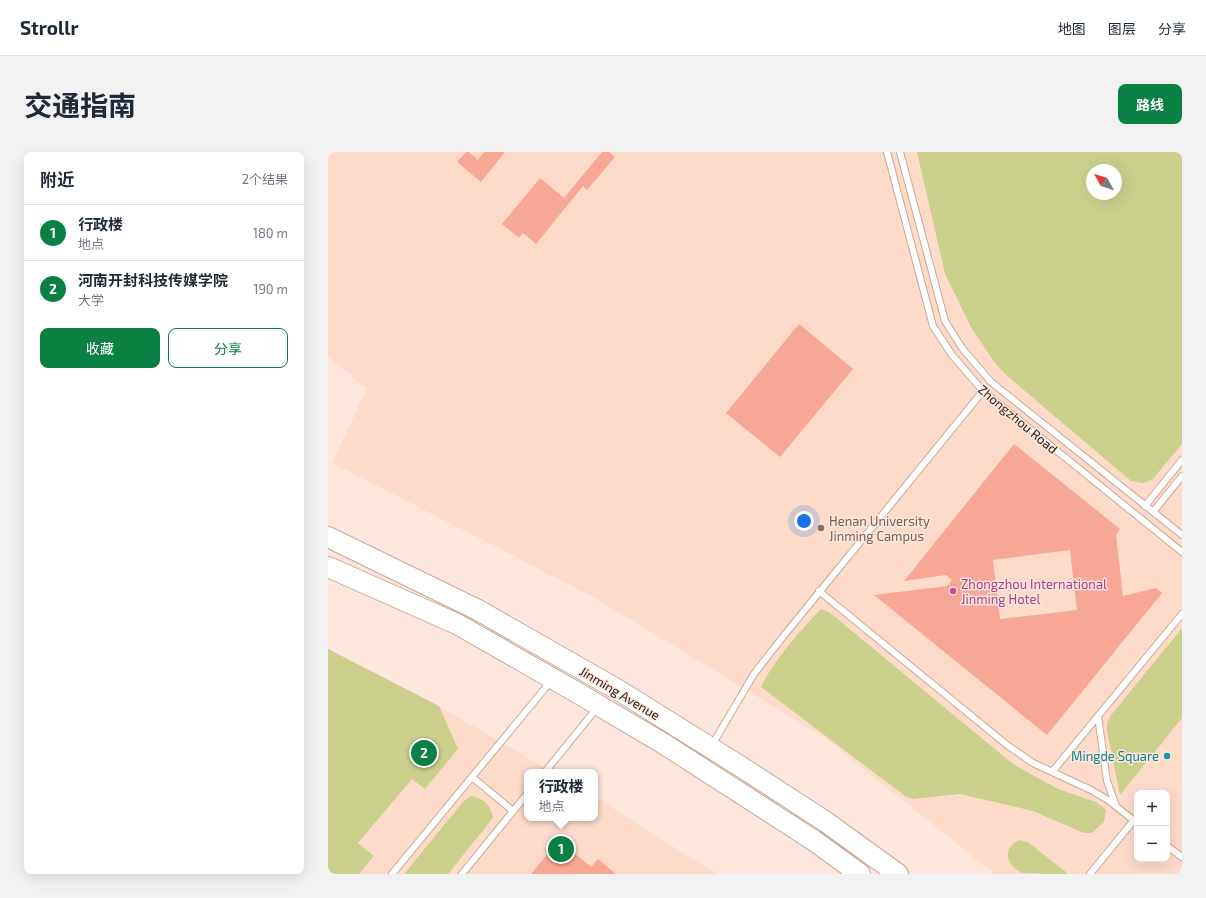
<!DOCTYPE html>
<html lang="zh">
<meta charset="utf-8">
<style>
body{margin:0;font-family:"Exo 2","Noto Sans SC",sans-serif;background:#f2f2f3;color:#1f2937}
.controls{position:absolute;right:12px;bottom:12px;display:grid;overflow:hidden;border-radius:8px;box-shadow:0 4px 16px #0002}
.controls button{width:36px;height:36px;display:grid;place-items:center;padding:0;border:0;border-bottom:1px solid #e0e1e3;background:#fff;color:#1f2937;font:20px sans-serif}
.compass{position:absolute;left:758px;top:12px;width:36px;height:36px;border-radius:50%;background:#fff;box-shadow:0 4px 16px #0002;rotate:309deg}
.you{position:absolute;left:476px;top:369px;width:14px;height:14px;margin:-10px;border:3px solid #fff;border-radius:50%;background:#1a73e8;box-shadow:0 0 0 6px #1a73e833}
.badge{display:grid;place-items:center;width:26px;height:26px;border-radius:50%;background:#0b8043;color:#fff;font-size:13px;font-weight:700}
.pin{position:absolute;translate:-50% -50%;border:2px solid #fff;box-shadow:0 1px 4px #0006}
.popup{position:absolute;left:196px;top:617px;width:74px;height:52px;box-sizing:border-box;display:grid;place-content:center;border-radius:8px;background:#fff;filter:drop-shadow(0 1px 3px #0005);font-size:13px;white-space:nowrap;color:#747a83}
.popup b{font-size:15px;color:#1f2937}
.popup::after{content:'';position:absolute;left:50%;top:100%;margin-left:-8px;border:8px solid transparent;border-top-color:#fff}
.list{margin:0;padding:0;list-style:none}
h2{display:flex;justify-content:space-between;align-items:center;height:52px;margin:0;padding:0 16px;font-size:17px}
h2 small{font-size:13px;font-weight:400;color:#747a83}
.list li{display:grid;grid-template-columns:26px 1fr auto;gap:12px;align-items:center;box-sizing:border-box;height:56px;padding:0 16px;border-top:1px solid #e0e1e3}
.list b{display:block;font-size:15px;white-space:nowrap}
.list p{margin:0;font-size:13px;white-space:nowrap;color:#747a83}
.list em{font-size:13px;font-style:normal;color:#747a83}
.actions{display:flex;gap:8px;padding:12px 16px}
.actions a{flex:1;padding:9px 0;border:1px solid #0b8043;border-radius:8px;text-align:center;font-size:14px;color:#0b8043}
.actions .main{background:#0b8043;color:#fff}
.map{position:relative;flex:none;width:854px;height:722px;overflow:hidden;border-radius:8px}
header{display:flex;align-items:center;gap:24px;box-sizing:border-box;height:56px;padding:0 20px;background:#fff;border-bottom:1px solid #e0e1e3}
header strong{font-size:19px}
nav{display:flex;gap:22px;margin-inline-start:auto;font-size:14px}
.intro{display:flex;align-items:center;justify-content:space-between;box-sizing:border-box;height:96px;padding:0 24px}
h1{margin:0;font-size:28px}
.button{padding:10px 18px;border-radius:8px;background:#0b8043;color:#fff;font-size:14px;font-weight:700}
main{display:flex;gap:24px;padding:0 24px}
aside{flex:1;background:#fff;border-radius:8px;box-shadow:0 4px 16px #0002}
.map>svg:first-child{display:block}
</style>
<header>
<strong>Strollr</strong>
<nav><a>地图</a><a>图层</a><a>分享</a></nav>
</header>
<div class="intro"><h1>交通指南</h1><a class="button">路线</a></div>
<main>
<aside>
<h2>附近<small>2个结果</small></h2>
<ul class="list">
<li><span class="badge">1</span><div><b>行政楼</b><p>地点</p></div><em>180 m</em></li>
<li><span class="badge">2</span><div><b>河南开封科技传媒学院</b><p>大学</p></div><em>190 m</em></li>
</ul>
<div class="actions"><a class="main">收藏</a><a>分享</a></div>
</aside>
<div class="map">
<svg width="854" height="722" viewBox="0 0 854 722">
<rect width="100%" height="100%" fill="#fde7dc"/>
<path fill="#fedbc9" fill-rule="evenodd" d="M0 0H854V722H667L494 584 260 442 4 311 39 236 0 205ZM764 18H788V42H764ZM809 641H839V707H809Z
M0 497 111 554 224 620H199V666H267V645L389 722H0Z"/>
<path fill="#cbd08d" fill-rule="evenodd" d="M589 0H854V292L824 328 815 331 803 329 679 224 666 210 643 175 617 122ZM764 18H788V42H764Z
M493 457 501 460 685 612 730 637 768 650 778 658 776 670 764 681H756L705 659 632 642 585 647 577 644 433 535C446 508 472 479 493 457Z
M854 476V566L792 643 779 579V571L783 563Z
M0 497 111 554 130 597 97 637 84 627 30 691 46 704 31 722H0Z
M142 644C154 645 164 654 165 666L120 722H76L134 651Z
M692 688 701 691 738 720 739 722C731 722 699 722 694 721 687 718 679 710 680 702 680 695 686 690 692 688Z"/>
<path fill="#f8a695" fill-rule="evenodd" d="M138 0H141L150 8 156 0H177L153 30 129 10Z
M274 0H281L287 5 259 38 255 34 208 92 195 81 191 86 174 72 212 26 236 46Z
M471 172 525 217 452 305 398 261Z
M686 292 792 377 788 383 795 444 828 436 834 441 719 583 546 443 619 434 624 428 618 423 576 429ZM742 398 749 458 672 467 665 408Z
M231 688 263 715 270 707 288 722H203Z"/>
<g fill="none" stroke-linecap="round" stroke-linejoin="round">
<g stroke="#caa897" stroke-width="8">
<path id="lane" d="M559 0 605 174 624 203 655 239 854 400
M572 0 617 169 634 196 663 230 854 383
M817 354 854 308
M825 360 854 324
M491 439 679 593 705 611 763 638 780 648 809 671
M770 564 779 629 788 654
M384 593 426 522 454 486 655 239
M217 620 269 556
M724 620 854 462
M144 625 185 659
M839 694 854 705
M64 722 223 529
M134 722 199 642
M762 722 806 668"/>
</g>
<g stroke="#caa897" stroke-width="22">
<path id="primary" d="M0 385 150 458 292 539 415 616 498 670 570 722
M0 415 129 472 248 540 336 592 485 688 532 722"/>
</g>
<use href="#lane" stroke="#fff" stroke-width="6"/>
<use href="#primary" stroke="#fff" stroke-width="20"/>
</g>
<circle fill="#8d6e63" stroke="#fde7dc" stroke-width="1.5" cx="493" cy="376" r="4"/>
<circle fill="#d1479c" stroke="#fde7dc" stroke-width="1.5" cx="625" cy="439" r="4"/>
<circle fill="#0f9aa8" stroke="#fde7dc" stroke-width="1.5" cx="839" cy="604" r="4"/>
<g text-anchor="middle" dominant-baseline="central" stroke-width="3" stroke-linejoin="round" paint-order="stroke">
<g font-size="13" fill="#2e211a" stroke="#fde7dc">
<text transform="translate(690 267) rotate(40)">Zhongzhou Road</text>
<text transform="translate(292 541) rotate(31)">Jinming Avenue</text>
</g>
<g font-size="13" fill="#785e54" stroke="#fde7dc" text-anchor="start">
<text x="501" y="369">Henan University<tspan x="501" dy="15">Jinming Campus</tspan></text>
</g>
<g font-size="13" fill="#b23c85" stroke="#fde7dc" text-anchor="start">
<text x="633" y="432">Zhongzhou International<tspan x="633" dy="15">Jinming Hotel</tspan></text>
</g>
<g font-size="13" fill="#0d838f" stroke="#fde7dc" text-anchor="end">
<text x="831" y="604">Mingde Square</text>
</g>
</g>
</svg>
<div class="controls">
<button>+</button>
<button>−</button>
</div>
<svg class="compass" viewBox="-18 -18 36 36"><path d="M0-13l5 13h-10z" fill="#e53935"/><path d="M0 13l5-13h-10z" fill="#747a83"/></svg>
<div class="you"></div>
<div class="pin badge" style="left:233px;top:697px">1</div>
<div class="popup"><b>行政楼</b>地点</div>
<div class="pin badge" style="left:96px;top:601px">2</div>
</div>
</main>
